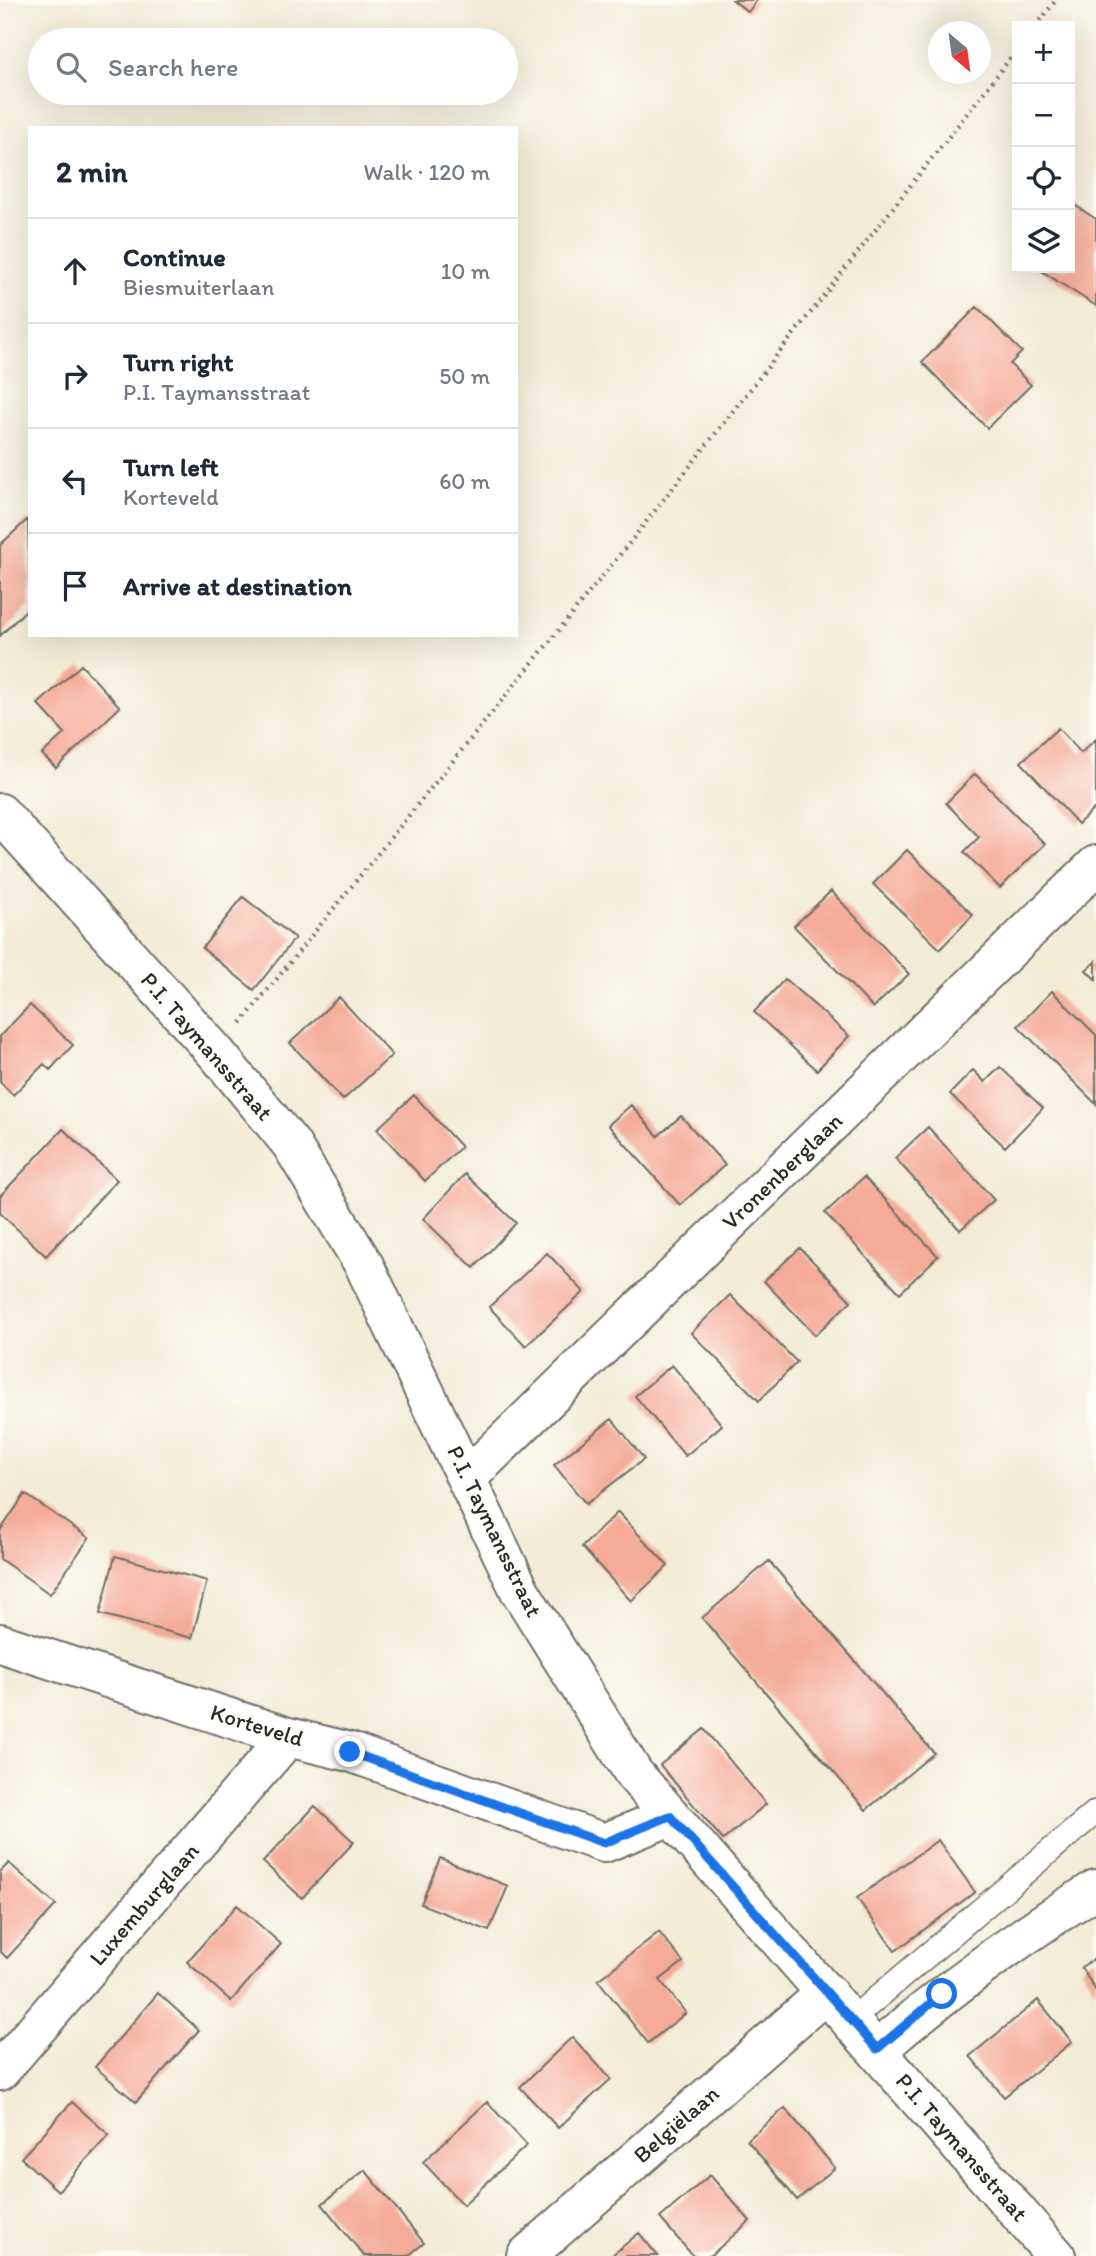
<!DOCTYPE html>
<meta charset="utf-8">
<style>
body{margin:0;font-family:Itim,sans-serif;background:#f2f2f3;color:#1f2937}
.controls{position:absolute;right:21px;top:21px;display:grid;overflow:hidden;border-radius:0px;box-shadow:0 7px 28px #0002}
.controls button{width:63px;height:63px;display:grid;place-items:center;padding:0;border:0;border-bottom:2px solid #e0e1e3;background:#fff;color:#1f2937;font:35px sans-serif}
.compass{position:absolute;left:928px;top:21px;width:63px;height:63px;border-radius:50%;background:#fff;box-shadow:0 7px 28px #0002;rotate:151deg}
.stop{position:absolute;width:21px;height:21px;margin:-16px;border:5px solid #1a73e8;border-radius:50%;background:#fff}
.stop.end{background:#1a73e8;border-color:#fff;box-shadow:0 2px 7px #0008}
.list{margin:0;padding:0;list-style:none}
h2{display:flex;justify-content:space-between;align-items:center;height:91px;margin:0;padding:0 28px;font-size:30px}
h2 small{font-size:23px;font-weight:400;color:#747a83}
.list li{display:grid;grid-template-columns:46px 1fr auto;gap:21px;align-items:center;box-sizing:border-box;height:105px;padding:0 28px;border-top:2px solid #e0e1e3}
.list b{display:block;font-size:26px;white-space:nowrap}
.list p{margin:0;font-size:23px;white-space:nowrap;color:#747a83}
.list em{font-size:23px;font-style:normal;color:#747a83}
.icon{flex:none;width:38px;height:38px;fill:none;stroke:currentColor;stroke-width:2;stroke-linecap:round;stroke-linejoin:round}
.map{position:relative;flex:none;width:1096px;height:2256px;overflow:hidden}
.search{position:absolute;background:#fff;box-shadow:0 7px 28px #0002;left:28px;top:28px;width:490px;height:77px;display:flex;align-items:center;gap:18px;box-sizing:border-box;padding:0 24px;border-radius:38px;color:#747a83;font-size:26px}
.panel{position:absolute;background:#fff;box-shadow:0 7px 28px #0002;left:28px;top:126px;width:490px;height:511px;border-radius:0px}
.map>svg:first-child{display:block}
</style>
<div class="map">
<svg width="1096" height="2256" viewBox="0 0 1096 2256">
<rect width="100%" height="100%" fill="#fdfcf7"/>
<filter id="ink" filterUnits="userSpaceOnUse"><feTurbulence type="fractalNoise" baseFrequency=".0143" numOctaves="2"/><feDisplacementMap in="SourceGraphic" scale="14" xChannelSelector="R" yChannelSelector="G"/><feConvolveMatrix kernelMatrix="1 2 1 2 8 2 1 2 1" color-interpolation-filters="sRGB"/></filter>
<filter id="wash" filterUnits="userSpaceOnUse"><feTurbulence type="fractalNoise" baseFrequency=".00686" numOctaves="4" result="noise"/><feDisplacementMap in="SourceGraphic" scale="28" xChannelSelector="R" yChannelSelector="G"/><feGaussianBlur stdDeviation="1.57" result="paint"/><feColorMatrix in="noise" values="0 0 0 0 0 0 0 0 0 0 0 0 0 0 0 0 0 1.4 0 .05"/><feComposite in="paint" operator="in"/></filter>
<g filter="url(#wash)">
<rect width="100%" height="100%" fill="#f3ecd7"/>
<g id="blocks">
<path fill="#f5ab98" d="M733 0H757L748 12Z
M1076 206 1096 219V306L1037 268H1070V215Z
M977 307 1022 352 1010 364 1031 385 987 428 922 362Z
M28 519 30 606 0 636V545Z
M81 665 120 707 56 768 42 754 65 733 38 704Z
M1058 728 1081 753 1096 739V807L1078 824 1021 762Z
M975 774 1045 844 1000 888 964 852 979 837 946 803Z
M907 850 973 915 940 949 873 884Z
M831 891 909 974 873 1008 794 926Z
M243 897 295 938 254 990 202 948Z
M1096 961V980L1086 970Z
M785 979 849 1036 817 1070 754 1012Z
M1052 991 1096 1035V1104L1018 1026Z
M339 997 392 1055 343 1100 290 1043Z
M30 1005 73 1045 50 1070 44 1064 13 1095 0 1082V1036Z
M1000 1067 1043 1108 1005 1147 950 1094 973 1070 985 1082Z
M414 1095 461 1147 425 1181 377 1129Z
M631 1105 658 1136 681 1116 725 1165 680 1205 608 1125Z
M928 1127 994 1200 960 1230 895 1158Z
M63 1129 117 1180 46 1256 0 1213V1196Z
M465 1174 516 1223 474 1268 423 1219Z
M864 1177 938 1256 900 1293 825 1213Z
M800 1248 851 1301 815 1335 764 1281Z
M547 1253 584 1292 526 1346 489 1307Z
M730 1295 797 1362 759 1401 691 1333Z
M672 1365 722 1425 685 1456 635 1396Z
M612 1419 644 1459 586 1504 554 1465Z
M25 1494 89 1538 50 1594 0 1559V1531Z
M618 1512 668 1566 631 1601 582 1547Z
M115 1556 207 1581 192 1638 100 1614Z
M769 1561 934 1753 866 1810 702 1618Z
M704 1729 766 1804 723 1840 660 1765Z
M315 1806 354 1842 302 1898 263 1862Z
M938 1840 975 1892 895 1951 857 1898Z
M440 1858 508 1886 489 1931 421 1904Z
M9 1863 56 1905 7 1958 0 1951V1872Z
M237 1905 281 1944 231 2001 187 1962Z
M659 1932 683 1962 660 1980 686 2013 648 2043 598 1980Z
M1096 1958V1991L1081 1967Z
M158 1993 199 2030 136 2102 95 2067Z
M1038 2000 1072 2042 1004 2097 970 2056Z
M572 2037 611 2079 558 2128 520 2087Z
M72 2102 109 2135 58 2191 21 2158Z
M487 2102 527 2145 463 2205 423 2162Z
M785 2108 835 2168 797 2200 747 2140Z
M365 2170 424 2243 408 2256H364L322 2204Z
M710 2175 750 2221 710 2256H693L660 2218Z
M639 2233 658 2256H611Z"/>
</g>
</g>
<g filter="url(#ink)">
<use href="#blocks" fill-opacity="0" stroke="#716f67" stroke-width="2"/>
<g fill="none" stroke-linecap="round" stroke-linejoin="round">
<g stroke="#716f67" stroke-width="26">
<path id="lane" d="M851 2020 1096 1812"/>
</g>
<g stroke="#716f67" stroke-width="42">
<path id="street" d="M0 813 217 1054 291 1144 364 1265 520 1591 634 1774 1056 2256
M468 1477 1096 865
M0 1643 288 1737 350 1752 604 1843 671 1816
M878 2049C948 1989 1017 1938 1096 1889
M0 2071 288 1737
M526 2256 827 1992"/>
</g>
<path stroke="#716f67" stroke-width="4.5" stroke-dasharray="2 5" stroke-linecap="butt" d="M1036 26 1056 0
M241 1023 631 541 1017 50"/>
<use href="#lane" stroke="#fff" stroke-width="23"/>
<use href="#street" stroke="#fff" stroke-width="38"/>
</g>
</g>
<g fill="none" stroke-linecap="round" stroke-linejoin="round" filter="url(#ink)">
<path stroke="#1a73e8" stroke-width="9" d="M350 1752 604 1843 670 1816 877 2049 942 1994"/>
</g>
<g text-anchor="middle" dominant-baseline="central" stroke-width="5" stroke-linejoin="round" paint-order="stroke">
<g font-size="23" fill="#2b2b2b" stroke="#fdfcf7">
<text transform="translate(207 1046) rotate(49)">P.I. Taymansstraat</text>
<text transform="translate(782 1171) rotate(-44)">Vronenberglaan</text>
<text transform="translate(495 1531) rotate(64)">P.I. Taymansstraat</text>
<text transform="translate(257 1725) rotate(17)">Korteveld</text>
<text transform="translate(144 1904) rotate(-49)">Luxemburglaan</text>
<text transform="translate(676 2124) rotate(-41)">Belgiëlaan</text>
<text transform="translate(962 2147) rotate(49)">P.I. Taymansstraat</text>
</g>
</g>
</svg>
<div class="controls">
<button>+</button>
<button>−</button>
<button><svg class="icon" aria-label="locate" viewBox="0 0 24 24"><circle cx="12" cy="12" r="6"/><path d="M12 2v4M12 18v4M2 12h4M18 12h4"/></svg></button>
<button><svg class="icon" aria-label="layers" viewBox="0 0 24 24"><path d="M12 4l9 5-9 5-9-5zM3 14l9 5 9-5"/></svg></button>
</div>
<svg class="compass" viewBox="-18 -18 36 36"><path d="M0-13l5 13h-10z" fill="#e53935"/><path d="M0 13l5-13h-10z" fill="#747a83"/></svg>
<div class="stop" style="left:942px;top:1994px"></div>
<div class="stop end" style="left:350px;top:1752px"></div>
<div class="search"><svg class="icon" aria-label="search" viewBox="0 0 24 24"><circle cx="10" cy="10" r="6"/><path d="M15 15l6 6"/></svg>Search here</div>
<section class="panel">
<h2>2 min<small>Walk · 120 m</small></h2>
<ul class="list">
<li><svg class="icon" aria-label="ahead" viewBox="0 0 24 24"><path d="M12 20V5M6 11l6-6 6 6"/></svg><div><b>Continue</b><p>Biesmuiterlaan</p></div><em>10 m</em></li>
<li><svg class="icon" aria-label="right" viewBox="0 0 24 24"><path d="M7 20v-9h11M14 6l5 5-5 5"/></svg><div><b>Turn right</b><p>P.I. Taymansstraat</p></div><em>50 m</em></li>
<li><svg class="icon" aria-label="left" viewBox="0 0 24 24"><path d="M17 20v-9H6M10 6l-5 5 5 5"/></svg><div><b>Turn left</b><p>Korteveld</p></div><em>60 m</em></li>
<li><svg class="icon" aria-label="arrive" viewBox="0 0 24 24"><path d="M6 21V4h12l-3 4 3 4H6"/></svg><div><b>Arrive at destination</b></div></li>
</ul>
</section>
</div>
